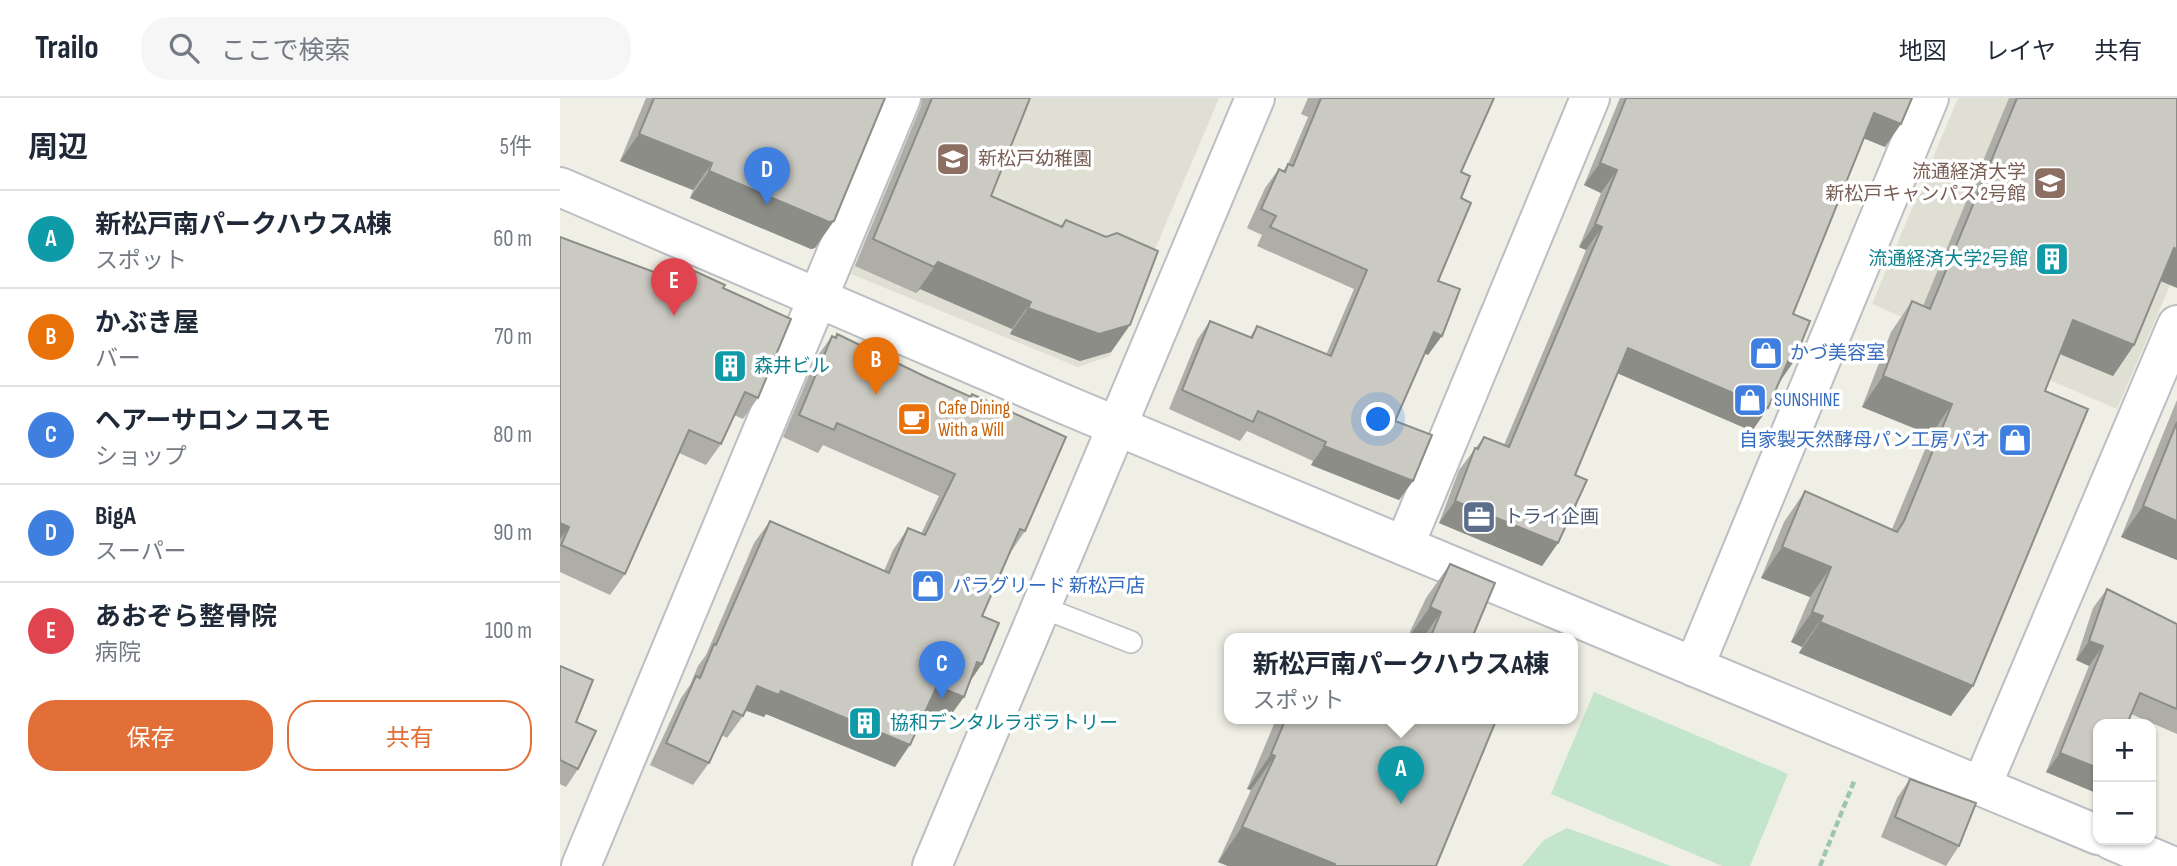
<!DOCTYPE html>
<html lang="ja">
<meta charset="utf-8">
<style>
body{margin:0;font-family:"Sofia Sans Condensed","Noto Sans JP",sans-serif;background:#f6f6f7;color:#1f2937}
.controls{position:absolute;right:21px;bottom:21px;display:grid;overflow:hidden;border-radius:14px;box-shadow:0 2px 5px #0004}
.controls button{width:63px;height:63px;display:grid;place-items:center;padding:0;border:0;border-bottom:2px solid #e0e1e3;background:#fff;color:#1f2937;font:35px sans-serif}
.you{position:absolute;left:819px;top:322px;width:24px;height:24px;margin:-18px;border:5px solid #fff;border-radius:50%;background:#1a73e8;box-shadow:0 0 0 10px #1a73e833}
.badge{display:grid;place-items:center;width:46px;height:46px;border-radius:50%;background:#e26e38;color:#fff;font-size:23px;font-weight:700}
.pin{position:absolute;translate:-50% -58px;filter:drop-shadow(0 2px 4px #0008)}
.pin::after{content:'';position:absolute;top:37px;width:24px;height:21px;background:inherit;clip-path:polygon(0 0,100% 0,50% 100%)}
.popup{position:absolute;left:664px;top:535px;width:354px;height:91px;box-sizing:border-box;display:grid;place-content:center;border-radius:14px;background:#fff;filter:drop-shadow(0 2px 5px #0005);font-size:23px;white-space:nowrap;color:#747a83}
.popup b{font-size:26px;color:#1f2937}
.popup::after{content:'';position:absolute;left:50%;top:100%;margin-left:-14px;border:14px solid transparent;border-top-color:#fff}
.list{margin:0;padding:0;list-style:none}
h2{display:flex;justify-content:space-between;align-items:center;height:91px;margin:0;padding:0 28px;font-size:30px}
h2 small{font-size:23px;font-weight:400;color:#747a83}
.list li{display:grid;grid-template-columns:46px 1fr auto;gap:21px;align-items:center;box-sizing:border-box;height:98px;padding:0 28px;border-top:2px solid #e0e1e3}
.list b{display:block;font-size:26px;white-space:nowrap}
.list p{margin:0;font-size:23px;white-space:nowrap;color:#747a83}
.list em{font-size:23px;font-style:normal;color:#747a83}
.actions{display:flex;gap:14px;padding:21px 28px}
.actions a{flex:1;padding:16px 0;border:2px solid #e26e38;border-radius:28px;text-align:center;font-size:24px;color:#e26e38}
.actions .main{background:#e26e38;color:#fff}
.icon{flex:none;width:38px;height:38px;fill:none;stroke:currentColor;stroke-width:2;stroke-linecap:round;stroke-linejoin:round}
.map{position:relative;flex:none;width:1617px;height:768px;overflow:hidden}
header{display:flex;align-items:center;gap:42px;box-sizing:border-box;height:98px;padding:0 35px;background:#fff;border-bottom:2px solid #e0e1e3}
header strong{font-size:33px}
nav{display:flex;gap:38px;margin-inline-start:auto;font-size:24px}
.search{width:490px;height:63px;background:#f6f6f7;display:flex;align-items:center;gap:18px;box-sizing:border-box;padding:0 24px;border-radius:28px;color:#747a83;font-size:26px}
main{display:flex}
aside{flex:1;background:#fff}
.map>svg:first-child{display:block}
</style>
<header>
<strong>Trailo</strong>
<div class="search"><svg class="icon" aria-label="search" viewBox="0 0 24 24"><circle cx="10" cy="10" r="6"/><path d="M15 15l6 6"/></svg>ここで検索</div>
<nav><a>地図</a><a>レイヤ</a><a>共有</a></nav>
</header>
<main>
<aside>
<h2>周辺<small>5件</small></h2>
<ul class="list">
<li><span class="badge" style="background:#0f9aa8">A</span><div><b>新松戸南パークハウスA棟</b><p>スポット</p></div><em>60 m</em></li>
<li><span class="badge" style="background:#e8710a">B</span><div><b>かぶき屋</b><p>バー</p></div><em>70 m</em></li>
<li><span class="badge" style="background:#3f7fe0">C</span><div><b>ヘアーサロン コスモ</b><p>ショップ</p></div><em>80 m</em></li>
<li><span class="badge" style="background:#3f7fe0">D</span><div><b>BigA</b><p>スーパー</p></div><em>90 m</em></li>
<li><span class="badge" style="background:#e0444e">E</span><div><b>あおぞら整骨院</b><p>病院</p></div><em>100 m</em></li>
</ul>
<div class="actions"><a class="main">保存</a><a>共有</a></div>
</aside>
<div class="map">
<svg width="1617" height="768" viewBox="0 0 1617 768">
<rect width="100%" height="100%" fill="#efefe5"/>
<path fill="#dfdfd4" d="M362 0H659L550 258 518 269 291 176Z
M1398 0H1617V171L1557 311 1312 206Z"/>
<path fill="#c3e5cb" d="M1034 594 1228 676 1190 768H1162L991 696Z
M1007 730 1111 768H962L984 742Z"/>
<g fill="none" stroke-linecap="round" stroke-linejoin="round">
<g stroke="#bdbdc3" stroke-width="24">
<path id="service" d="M481 509 571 544"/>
</g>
<g stroke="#bdbdc3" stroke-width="42">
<path id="minor" d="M0 89 511 309 1538 737
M845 446 1030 0
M1134 569 1369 0
M1422 687 1617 227
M1551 742 1612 768
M21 768 341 0"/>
</g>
<g stroke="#bdbdc3" stroke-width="42">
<path id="tertiary" d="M372 768 695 0"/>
</g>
<path stroke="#9dc5b2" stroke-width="4.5" stroke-dasharray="7 3.5" stroke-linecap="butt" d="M1260 768 1295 681"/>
<use href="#service" stroke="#fff" stroke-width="21"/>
<use href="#minor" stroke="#fff" stroke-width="38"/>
<use href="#tertiary" stroke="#fff" stroke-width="38"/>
</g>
<path fill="#aeada7" d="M86 0H325L255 150 251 151 130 100 133 92 60 63Z
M362 0H470L431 98 501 128 506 122 570 227 551 254 520 263 450 236 452 231 360 191 356 195 295 168 361 8Z
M748 0H934L901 74V100L878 183 868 257 864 255 835 323 853 383 839 402 751 367 753 363 687 333 680 343 609 311 637 242 650 223 690 239 697 228 766 257 794 191 697 148 702 137 687 130 705 90 719 71 723 73 728 66 748 19 741 16Z
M1060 0H1352L1325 49 1304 40 1233 216 1234 263 1219 285 1208 310 1192 333 1058 275 1015 377 998 445 982 468 879 425 899 372 924 339 944 347 1026 152 1019 149 1041 95 1024 87Z
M1449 0H1617L1600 183 1574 247 1553 278 1499 256 1485 293 1391 618 1239 555 1242 549 1231 544 1250 499 1201 480 1224 424 1245 393 1332 431 1371 337 1302 309 1331 234 1352 203 1363 208Z
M0 139 107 179 117 165 163 190 198 300 183 321 174 317 161 346 146 367 119 355 65 476 50 497 0 474Z
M277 236 465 433 450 455 422 518 409 585 388 621 366 612 335 669 206 616 204 619 185 612 183 618 167 640 162 637 149 665 133 687 90 667 121 600 130 587 138 568 146 557 194 445 210 423 324 473 333 452 348 430 361 436 379 398 263 347 258 355 223 339 256 260 272 238 275 239Z
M1617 302V462L1561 439Z
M890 466 912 540H847L866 500Z
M1547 491 1617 526V636L1571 616 1538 626V688L1534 694 1486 674 1529 568 1516 562 1533 510Z
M0 568 16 624 18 671 6 689 0 686Z
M718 620H937L876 768H668L658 764 691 692 687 691 714 626Z
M1350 681 1399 748 1386 768 1321 739 1337 700Z"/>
<path fill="#8d8d88" d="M1314 15 1341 26 1325 49 1298 38Z
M79 36 152 65 133 92 60 63Z
M1040 65 1057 72 1041 95 1024 87Z
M149 73 274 123 255 150 251 151 130 100Z
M1035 126 1042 129 1026 152 1019 149Z
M1614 150 1617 151V190L1593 180Z
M378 164 471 204 452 231 360 191 356 195Z
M468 210 570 227 551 254 520 263 450 236Z
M1513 222 1574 247 1553 278 1491 252Z
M874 234 882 238 868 257 860 253Z
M1068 250 1208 310 1192 333 1052 273Z
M1229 261 1234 263 1218 286Z
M1323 278 1392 306 1371 337 1302 309Z
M764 348 853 383 839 402 751 367Z
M895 403 998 445 982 468 879 425Z
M1583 408 1617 423V462L1561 439Z
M0 425 9 429 0 441Z
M1222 449 1271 469 1250 499 1201 480Z
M870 509 881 514 863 540H848Z
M1252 514 1263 518 1242 549 1231 544Z
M1260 524 1413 588 1391 618 1239 555Z
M1529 543 1543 548 1529 568 1516 562Z
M417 564 422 566 407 588Z
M197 588 221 593 350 647 335 669 206 616 204 619 181 611Z
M377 588 404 599 388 621 361 610Z
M1500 655 1538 670V688L1534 694 1486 674Z
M711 656 715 658 691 692 687 691Z
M682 729 775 766 774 768H668L658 764Z"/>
<path fill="#cac9c2" stroke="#8d8d88" stroke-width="2" d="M94 0H325L274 123 269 124 149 73 152 65 79 36Z
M372 0H470L431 98 502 129 506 122 546 139 557 135 598 153 570 227 539 236 468 210 471 204 378 164 374 169 313 141Z
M761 0H934L901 74 910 78 901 100 911 105 878 183 900 191 882 238 874 234 835 323 872 337 853 383 764 348 766 344 698 313 693 324 622 292 650 223 692 240 697 228 771 258 807 172 710 129 716 118 701 111 719 71 725 74 728 66 733 68Z
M1066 0H1352L1341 26 1314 15 1233 216 1250 223 1234 263 1229 261 1208 310 1068 250 1015 377 1027 382 998 445 895 403 915 350 918 351 924 339 949 349 1042 129 1035 126 1057 72 1040 65Z
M1457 0H1617V151L1614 150 1574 247 1513 222 1485 293 1528 311 1413 588 1260 524 1263 518 1252 514 1271 469 1222 449 1245 393 1337 434 1344 423 1392 306 1323 278 1352 203 1370 211Z
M0 139 110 180 117 165 165 187 163 190 231 221 198 300 185 294 161 346 129 332 65 476 1 447 9 429 0 425Z
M277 236 366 279 411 299 412 296 506 339 465 433 460 431 422 518 439 525 422 566 417 564 404 599 377 588 350 647 221 593 219 597 197 588 183 618 173 613 149 665 106 645 136 578 140 580 154 546 156 547 210 423 329 475 348 430 365 437 395 376 277 325 274 332 239 317 272 238 276 240Z
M1617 324V423L1583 408Z
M890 466 935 485 912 540H870L881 514 870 509Z
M1547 491 1617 526V611L1580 595 1567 626H1538V670L1500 655 1543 548 1529 543Z
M0 568 33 582 16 624 36 633 18 671 0 662Z
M726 620H802L804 622 805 620H937L876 768H774L775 766 682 729 715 658 711 656Z
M1350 681 1416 705 1399 748 1335 719Z"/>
<defs>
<g id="school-square" transform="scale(1.75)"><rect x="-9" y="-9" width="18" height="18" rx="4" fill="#8d6e63" stroke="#fff"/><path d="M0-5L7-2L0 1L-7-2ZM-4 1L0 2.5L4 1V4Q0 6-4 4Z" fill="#fff"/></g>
<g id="building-square" transform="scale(1.75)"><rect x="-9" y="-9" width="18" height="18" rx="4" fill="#0f9aa8" stroke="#fff"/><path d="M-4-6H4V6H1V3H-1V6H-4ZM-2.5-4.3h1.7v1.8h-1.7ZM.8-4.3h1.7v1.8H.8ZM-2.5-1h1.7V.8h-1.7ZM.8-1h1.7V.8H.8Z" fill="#fff"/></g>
<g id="shop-square" transform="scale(1.75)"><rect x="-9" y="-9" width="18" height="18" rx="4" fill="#3f7fe0" stroke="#fff"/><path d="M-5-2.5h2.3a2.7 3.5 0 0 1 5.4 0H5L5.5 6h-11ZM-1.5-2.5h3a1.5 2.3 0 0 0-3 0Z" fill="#fff"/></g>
<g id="cafe-square" transform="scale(1.75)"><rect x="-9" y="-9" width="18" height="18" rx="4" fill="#e8710a" stroke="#fff"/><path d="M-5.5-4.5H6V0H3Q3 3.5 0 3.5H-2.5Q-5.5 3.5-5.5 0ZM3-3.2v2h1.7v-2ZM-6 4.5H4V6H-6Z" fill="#fff"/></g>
<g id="office-square" transform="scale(1.75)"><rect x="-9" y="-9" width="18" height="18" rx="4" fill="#5c6f8a" stroke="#fff"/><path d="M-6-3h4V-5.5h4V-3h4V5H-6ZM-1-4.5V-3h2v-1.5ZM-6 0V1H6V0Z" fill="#fff"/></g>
</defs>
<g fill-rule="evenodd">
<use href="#school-square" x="393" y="61"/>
<use href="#school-square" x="1490" y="85"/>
<use href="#building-square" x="1492" y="161"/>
<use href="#shop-square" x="1206" y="255"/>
<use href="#building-square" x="170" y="268"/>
<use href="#shop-square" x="1190" y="302"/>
<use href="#cafe-square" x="354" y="321"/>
<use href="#shop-square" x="1455" y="342"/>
<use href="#office-square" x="919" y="419"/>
<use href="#shop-square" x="368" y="488"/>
<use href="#building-square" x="305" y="625"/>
</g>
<g text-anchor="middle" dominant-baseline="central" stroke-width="7" stroke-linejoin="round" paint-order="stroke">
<g font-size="19" fill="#785e54" stroke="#fff" text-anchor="start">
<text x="418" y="61">新松戸幼稚園</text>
<text x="1466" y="74" text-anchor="end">流通経済大学<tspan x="1466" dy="22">新松戸キャンパス 2号館</tspan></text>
</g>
<g font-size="19" fill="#0d838f" stroke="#fff" text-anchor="start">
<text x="1468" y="161" text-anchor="end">流通経済大学2号館</text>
<text x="194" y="268">森井ビル</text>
<text x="330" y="625">協和デンタルラボラトリー</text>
</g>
<g font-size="19" fill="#366cbe" stroke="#fff" text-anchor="start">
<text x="1230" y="255">かづ美容室</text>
<text x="1214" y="302">SUNSHINE</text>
<text x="1430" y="342" text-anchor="end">自家製天然酵母パン工房 パオ</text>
<text x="392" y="488">パラグリード 新松戸店</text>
</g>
<g font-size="19" fill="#c56008" stroke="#fff" text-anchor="start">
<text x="378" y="310">Cafe Dining<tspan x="378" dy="22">With a Will</tspan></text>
</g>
<g font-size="19" fill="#4e5e75" stroke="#fff" text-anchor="start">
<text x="944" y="419">トライ企画</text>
</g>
</g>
</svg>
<div class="controls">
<button>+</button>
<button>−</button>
</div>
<div class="you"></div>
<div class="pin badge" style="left:841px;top:706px;background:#0f9aa8">A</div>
<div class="popup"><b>新松戸南パークハウスA棟</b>スポット</div>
<div class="pin badge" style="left:316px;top:297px;background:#e8710a">B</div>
<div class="pin badge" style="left:382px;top:601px;background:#3f7fe0">C</div>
<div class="pin badge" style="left:207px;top:107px;background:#3f7fe0">D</div>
<div class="pin badge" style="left:114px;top:218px;background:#e0444e">E</div>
</div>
</main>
